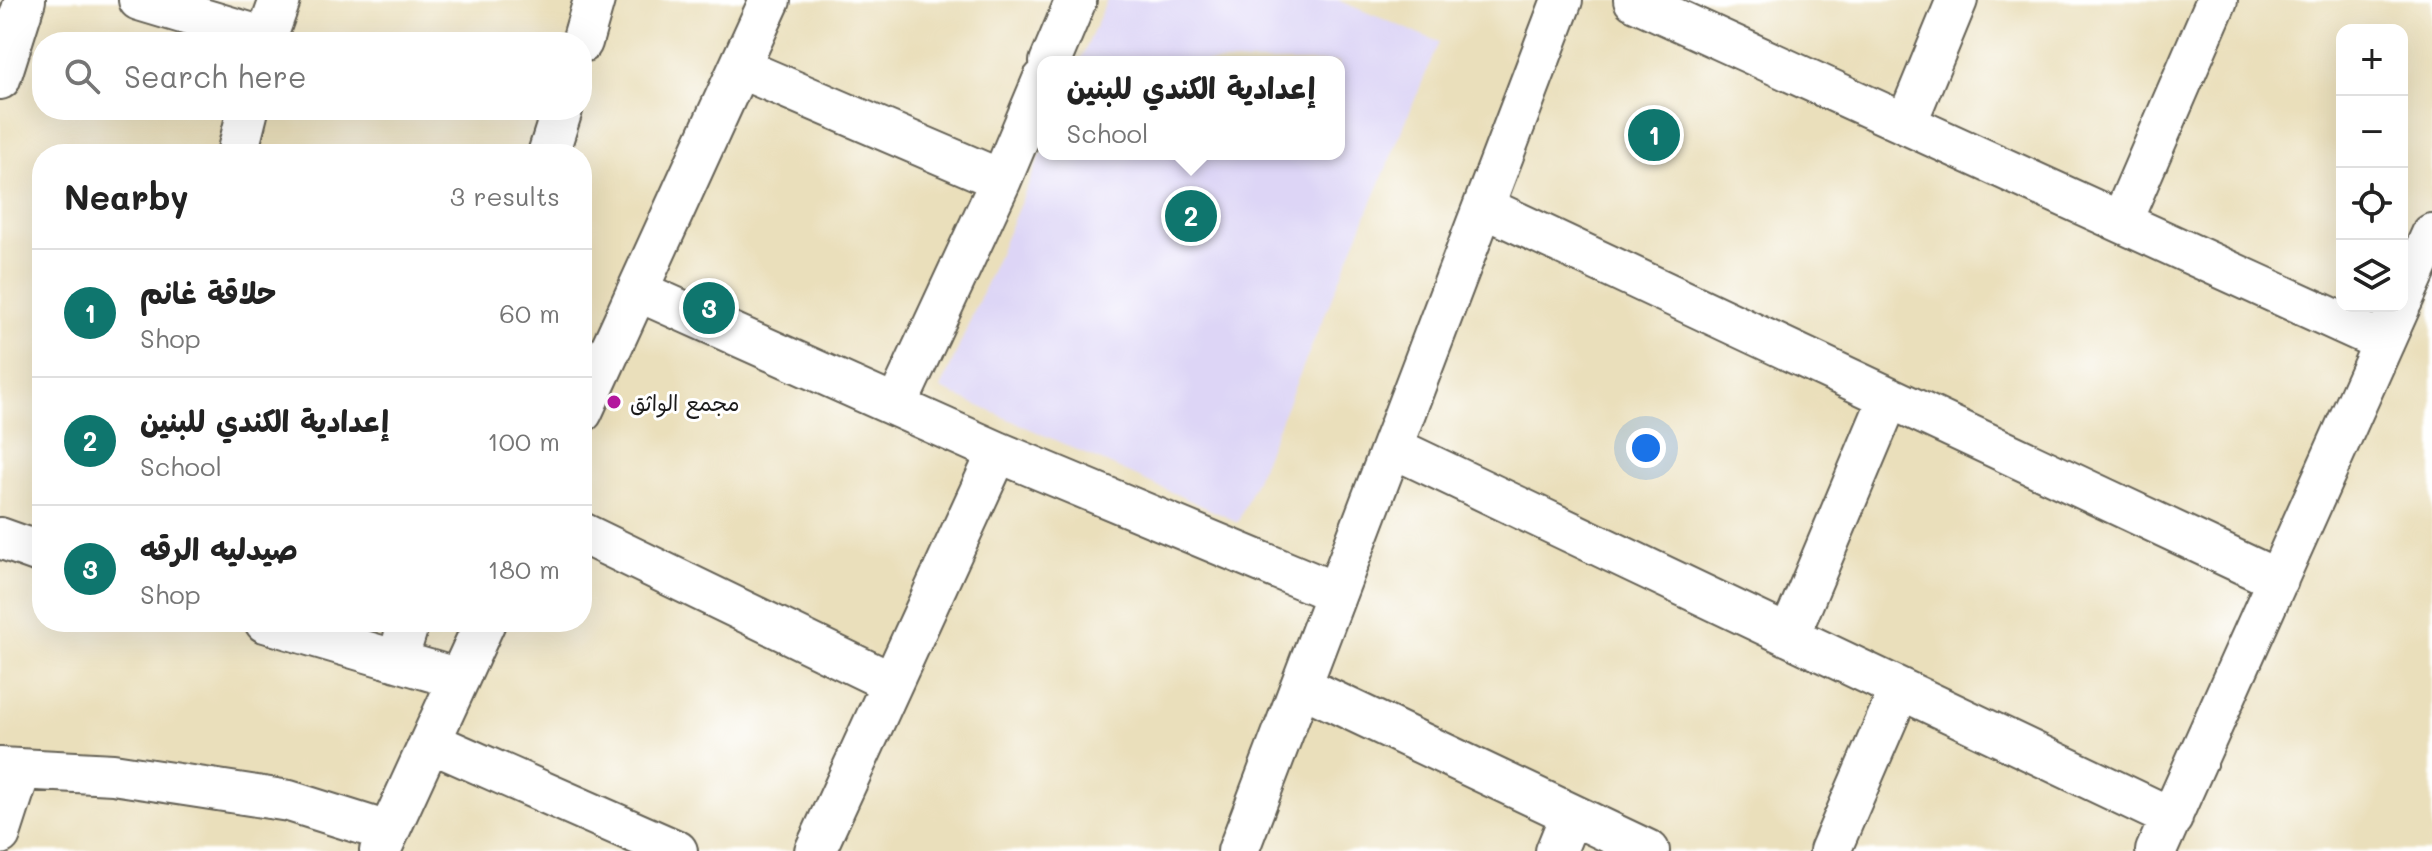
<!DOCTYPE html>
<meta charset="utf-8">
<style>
body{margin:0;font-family:Mali,"Playpen Sans Arabic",sans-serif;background:#f2f2f2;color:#222}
.controls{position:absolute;right:24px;top:24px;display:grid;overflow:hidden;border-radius:16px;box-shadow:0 8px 32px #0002}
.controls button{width:72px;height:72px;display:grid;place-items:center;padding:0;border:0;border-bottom:2px solid #e0e0e0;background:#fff;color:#222;font:40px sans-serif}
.you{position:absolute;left:1646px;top:448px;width:28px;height:28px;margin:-20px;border:6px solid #fff;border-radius:50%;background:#1a73e8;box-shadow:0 0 0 12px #1a73e833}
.badge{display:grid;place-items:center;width:52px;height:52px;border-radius:50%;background:#0f766e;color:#fff;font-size:26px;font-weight:700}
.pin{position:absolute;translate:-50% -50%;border:4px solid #fff;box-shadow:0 2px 8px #0006}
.popup{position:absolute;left:1037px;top:56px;width:308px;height:104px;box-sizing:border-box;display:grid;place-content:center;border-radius:16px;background:#fff;filter:drop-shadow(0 2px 6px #0005);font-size:26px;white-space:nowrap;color:#767676}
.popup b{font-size:30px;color:#222}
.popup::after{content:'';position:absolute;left:50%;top:100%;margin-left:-16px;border:16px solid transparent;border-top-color:#fff}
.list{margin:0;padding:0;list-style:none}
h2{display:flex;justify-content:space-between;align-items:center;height:104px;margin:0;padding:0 32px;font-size:34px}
h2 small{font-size:26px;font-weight:400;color:#767676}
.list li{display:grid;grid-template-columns:52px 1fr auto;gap:24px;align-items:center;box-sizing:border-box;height:128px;padding:0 32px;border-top:2px solid #e0e0e0}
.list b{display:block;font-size:30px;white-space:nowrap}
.list p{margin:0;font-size:26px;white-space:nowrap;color:#767676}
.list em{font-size:26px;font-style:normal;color:#767676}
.icon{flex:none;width:44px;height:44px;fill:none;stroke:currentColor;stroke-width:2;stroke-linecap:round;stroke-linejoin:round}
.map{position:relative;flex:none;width:2432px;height:851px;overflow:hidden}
.search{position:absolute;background:#fff;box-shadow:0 8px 32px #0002;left:32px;top:32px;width:560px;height:88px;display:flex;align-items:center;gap:20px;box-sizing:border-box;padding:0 28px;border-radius:32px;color:#767676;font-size:30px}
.panel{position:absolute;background:#fff;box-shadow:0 8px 32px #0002;left:32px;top:144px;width:560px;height:488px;border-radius:32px}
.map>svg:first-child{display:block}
</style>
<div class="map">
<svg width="2432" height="851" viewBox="0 0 2432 851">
<rect width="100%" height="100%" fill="#fff"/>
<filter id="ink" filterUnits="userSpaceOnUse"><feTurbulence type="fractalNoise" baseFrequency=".0125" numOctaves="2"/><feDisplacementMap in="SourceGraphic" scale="16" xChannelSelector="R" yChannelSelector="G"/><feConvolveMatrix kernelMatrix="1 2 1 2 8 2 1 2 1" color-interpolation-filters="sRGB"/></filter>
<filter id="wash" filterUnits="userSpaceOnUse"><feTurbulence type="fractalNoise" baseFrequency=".006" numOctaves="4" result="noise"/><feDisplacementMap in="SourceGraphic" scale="32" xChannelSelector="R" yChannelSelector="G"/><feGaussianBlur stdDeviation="1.8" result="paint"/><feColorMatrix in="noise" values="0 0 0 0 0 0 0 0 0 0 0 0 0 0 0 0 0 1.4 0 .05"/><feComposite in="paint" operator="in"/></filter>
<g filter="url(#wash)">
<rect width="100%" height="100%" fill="#eadfbb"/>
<path fill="#ddd5f6" d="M1107 0H1337L1439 42 1238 522 941 389 1043 150V154H1339V62H1080Z"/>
</g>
<g filter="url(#ink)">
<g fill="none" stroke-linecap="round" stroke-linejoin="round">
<g stroke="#646054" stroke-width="44">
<path id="minor" d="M139 0 266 38
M1634 0 2384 342
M265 42 280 0
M582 42 594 0
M1050 62 1076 0
M740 68 1001 180
M0 79 25 0
M1906 124 1957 0
M237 154 248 110
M548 154 562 110
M1484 207 2278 580
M2121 222 2217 0
M638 291 998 452 1336 593
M2402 301 2432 234
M897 404 1001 180 1043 80
M582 412 770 0
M1392 447 2172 818
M582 533 890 682
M0 538 42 553
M265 622 459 679
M1789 636 1889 398
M397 661 409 622
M1301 686 1649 851
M430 742 677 851
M0 768 113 774 289 801 388 832
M0 834 21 769
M380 851 485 622
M815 851 998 452
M1238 851 1562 0
M1556 851 1571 814
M1830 851 1900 689
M2156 851 2400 306"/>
</g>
<use href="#minor" stroke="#fff" stroke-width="40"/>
</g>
</g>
<circle fill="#b5179e" stroke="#fff" stroke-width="3" cx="614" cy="402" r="8"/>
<g text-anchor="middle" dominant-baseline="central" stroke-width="6" stroke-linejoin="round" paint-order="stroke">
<g font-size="22" fill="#1c1c1c" stroke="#fff" text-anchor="start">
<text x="630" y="402">مجمع الواثق</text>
</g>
</g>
</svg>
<div class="controls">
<button>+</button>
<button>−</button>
<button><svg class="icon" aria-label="locate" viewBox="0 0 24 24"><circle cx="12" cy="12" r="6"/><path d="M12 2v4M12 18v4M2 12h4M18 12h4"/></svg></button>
<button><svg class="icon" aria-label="layers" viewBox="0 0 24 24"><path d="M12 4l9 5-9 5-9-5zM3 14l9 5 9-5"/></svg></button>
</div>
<div class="you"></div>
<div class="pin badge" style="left:1654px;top:135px">1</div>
<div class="pin badge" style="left:1191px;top:216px">2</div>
<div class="popup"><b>إعدادية الكندي للبنين</b>School</div>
<div class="pin badge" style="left:709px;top:308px">3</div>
<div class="search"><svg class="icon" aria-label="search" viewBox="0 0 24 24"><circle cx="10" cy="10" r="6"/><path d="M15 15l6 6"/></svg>Search here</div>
<section class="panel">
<h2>Nearby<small>3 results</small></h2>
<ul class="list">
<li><span class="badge">1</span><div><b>حلاقة غانم</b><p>Shop</p></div><em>60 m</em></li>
<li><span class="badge">2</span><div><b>إعدادية الكندي للبنين</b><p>School</p></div><em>100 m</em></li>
<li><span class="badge">3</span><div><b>صيدليه الرقه</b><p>Shop</p></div><em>180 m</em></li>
</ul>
</section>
</div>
